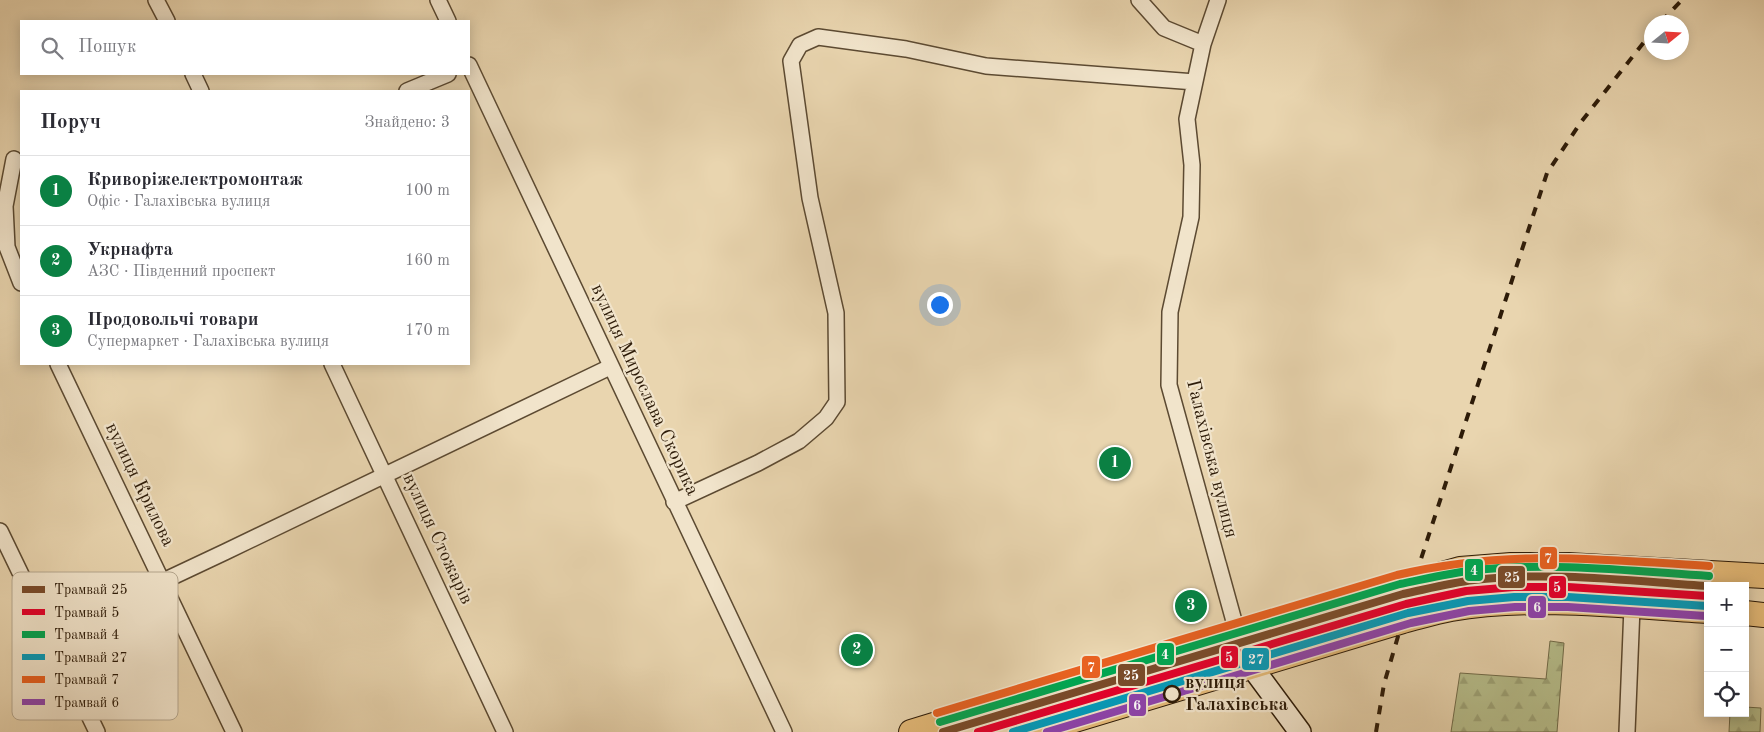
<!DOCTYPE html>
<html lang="uk">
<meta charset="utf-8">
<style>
body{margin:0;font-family:"Old Standard TT",serif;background:#f2f2f3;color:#2b2b33}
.controls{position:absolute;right:15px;bottom:15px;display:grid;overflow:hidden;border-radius:0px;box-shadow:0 2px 12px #0003}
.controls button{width:45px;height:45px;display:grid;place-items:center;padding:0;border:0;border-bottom:1px solid #e1e1e2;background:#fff;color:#2b2b33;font:25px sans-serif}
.compass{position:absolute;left:1644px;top:15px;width:45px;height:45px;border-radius:50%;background:#fff;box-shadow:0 2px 12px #0003;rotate:72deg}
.you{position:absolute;left:939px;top:304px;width:18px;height:18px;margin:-12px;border:4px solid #fff;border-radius:50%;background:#1a73e8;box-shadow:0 0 0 8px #1a73e833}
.badge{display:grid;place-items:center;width:32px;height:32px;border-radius:50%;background:#0b8043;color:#fff;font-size:16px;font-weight:700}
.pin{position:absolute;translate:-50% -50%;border:2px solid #fff;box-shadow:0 1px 5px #0006}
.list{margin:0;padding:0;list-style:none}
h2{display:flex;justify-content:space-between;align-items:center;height:65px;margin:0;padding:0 20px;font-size:21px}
h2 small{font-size:16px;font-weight:400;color:#7c7c81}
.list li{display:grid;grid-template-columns:32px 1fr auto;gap:15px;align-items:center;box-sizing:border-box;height:70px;padding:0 20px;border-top:1px solid #e1e1e2}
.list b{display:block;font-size:19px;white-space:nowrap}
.list p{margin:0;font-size:16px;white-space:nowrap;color:#7c7c81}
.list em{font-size:16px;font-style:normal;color:#7c7c81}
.icon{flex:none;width:28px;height:28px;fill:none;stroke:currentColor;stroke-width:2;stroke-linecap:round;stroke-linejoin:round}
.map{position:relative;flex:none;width:1764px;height:732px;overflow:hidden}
.search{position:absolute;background:#fff;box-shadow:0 2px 12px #0003;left:20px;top:20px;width:450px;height:55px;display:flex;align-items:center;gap:12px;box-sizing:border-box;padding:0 18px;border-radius:0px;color:#7c7c81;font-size:19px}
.panel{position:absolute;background:#fff;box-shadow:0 2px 12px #0003;left:20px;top:90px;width:450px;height:275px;border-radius:0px}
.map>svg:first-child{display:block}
</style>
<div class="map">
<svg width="1764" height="732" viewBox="0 0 1764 732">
<defs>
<pattern id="forest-firs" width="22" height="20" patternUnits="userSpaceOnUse" patternTransform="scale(1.25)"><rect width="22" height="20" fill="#b6bd8b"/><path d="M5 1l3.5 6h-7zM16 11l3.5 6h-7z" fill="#9da276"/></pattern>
</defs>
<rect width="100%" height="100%" fill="#e9d5af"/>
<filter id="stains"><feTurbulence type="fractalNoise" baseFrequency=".004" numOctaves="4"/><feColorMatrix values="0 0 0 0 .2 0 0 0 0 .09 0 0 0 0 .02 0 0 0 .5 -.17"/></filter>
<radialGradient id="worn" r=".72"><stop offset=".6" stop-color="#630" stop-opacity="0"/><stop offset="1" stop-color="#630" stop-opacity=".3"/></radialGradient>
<path fill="url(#forest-firs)" stroke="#726c4a" d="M1550 641 1564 643 1557 732H1451L1460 673 1546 679Z
M1745 707 1761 708 1760 732H1729L1730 713H1745Z"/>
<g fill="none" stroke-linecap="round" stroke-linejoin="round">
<g stroke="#5c4a32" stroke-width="18">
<path id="street" d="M156 0 167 21
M438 0 448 21
M1139 0 1164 28 1203 44
M1218 0 1203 44 1187 119 1192 165 1191 217 1170 312 1169 385 1237 632
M469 65 784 732
M193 74 201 91
M407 91 448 74
M14 159 5 206 7 247 21 283
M58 364 234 732
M332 364 505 732
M674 502 758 463 799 441 826 418 837 402 836 313 810 198 791 61 800 45 818 37 906 49 986 66 1195 82
M0 531 97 732
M49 630 121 601 225 552 610 367
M1627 732 1632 607"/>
</g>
<g stroke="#2d1b08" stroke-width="24">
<path id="secondary" d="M1237 632 1252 667 1300 732"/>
</g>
<g stroke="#2d1b08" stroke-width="26">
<path id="primary" d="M1745 613 1764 615
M911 732 1237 632 1460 569 1511 565H1568L1764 576
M1035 732 1403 621C1419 617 1435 612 1451 609 1531 595 1626 606 1708 611"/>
</g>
<use href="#street" stroke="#f1e4cb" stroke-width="15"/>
<use href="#secondary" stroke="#f1e4cb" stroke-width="21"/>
<use href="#primary" stroke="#e4ba78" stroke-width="24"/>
<path stroke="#2d1b08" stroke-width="4" stroke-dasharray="9 9" stroke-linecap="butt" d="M1661 22 1682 0
M1376 732 1384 684 1419 565 1547 173 1581 122 1652 32"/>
<g stroke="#f1e4cb" stroke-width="11">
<path id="tram-1" d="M943 732 1403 594C1427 589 1450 583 1474 580 1552 571 1630 581 1708 586"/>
</g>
<g stroke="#f1e4cb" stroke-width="11">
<path id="tram-2" d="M978 732 1406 604 1466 591 1514 587H1568L1707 596"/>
</g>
<g stroke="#f1e4cb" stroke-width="11">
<path id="tram-3" d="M940 722 1400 584C1425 579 1450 573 1475 570 1553 562 1631 571 1709 576"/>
</g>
<g stroke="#f1e4cb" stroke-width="11">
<path id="tram-4" d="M1013 732 1408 613 1468 601 1514 597H1568L1707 606"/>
</g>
<g stroke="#f1e4cb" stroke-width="11">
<path id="tram-5" d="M937 713 1397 575C1507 549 1598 559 1709 566"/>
</g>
<g stroke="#f1e4cb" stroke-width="11">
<path id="tram-6" d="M1047 732 1411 623 1469 611 1515 607H1568L1706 616"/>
</g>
<use href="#tram-1" stroke="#7a4b2a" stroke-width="8"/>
<use href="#tram-2" stroke="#e4002b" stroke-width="8"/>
<use href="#tram-3" stroke="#00a651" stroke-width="8"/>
<use href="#tram-4" stroke="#049bba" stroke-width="8"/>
<use href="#tram-5" stroke="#e86121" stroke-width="8"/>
<use href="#tram-6" stroke="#8e44ad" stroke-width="8"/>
</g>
<circle fill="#f1e4cb" stroke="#2d1b08" stroke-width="2.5" cx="1172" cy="694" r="8"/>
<g text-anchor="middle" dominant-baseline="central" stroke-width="4.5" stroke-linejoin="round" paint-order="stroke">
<g font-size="19" fill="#2d1b08" stroke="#f1e4cb">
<text transform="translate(644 390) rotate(65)">вулиця Мирослава Скорика</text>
<text transform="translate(1211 459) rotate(76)">Галахівська вулиця</text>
<text transform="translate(139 485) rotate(64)">вулиця Крилова</text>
<text transform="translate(437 539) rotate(65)">вулиця Стожарів</text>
</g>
<g font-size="19" font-weight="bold" fill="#2d1b08" stroke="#f1e4cb" text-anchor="start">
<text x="1185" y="683">вулиця<tspan x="1185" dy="22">Галахівська</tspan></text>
</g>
</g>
<rect x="12" y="572" width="166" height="148" rx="8" fill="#f1e4cb" stroke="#b6a890" stroke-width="1"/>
<rect x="22" y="586" width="23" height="7" fill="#7a4b2a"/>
<rect x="22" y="609" width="23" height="6" fill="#e4002b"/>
<rect x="22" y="631" width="23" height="7" fill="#00a651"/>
<rect x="22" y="654" width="23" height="6" fill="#049bba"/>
<rect x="22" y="676" width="23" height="7" fill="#e86121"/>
<rect x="22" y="699" width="23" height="6" fill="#8e44ad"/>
<g font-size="14" fill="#2d1b08">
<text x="54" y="594">Трамвай 25</text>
<text x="54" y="617">Трамвай 5</text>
<text x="54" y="639">Трамвай 4</text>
<text x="54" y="662">Трамвай 27</text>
<text x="54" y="684">Трамвай 7</text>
<text x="54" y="707">Трамвай 6</text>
</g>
<g stroke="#f1e4cb" stroke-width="2">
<rect x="1539" y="546" width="19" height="24" rx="5" fill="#e86121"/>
<rect x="1464" y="558" width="20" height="24" rx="5" fill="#00a651"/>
<rect x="1497" y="565" width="29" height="24" rx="5" fill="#7a4b2a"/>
<rect x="1548" y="575" width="19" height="24" rx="5" fill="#e4002b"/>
<rect x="1527" y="595" width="20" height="24" rx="5" fill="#8e44ad"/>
<rect x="1156" y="642" width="19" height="24" rx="5" fill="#00a651"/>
<rect x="1220" y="645" width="19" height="24" rx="5" fill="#e4002b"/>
<rect x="1241" y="647" width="29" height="24" rx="5" fill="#049bba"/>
<rect x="1081" y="655" width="20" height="24" rx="5" fill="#e86121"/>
<rect x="1117" y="663" width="29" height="24" rx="5" fill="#7a4b2a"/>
<rect x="1128" y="693" width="19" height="24" rx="5" fill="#8e44ad"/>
</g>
<g font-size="14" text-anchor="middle" font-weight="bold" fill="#fff">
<text x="1548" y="563">7</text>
<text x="1474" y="575">4</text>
<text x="1512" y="582">25</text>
<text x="1557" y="592">5</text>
<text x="1537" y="612">6</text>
<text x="1165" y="659">4</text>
<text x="1229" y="662">5</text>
<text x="1256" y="664">27</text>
<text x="1091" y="672">7</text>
<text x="1131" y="680">25</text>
<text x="1137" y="710">6</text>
</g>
<rect width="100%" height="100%" filter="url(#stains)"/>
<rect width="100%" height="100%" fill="url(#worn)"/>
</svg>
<div class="controls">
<button>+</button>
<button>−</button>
<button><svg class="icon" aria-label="locate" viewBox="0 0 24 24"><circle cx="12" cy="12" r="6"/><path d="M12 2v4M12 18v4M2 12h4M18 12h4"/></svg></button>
</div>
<svg class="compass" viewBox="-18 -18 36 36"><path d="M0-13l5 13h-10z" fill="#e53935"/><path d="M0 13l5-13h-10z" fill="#7c7c81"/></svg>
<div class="you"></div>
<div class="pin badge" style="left:1115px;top:463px">1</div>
<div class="pin badge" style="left:857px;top:650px">2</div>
<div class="pin badge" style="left:1191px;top:606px">3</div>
<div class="search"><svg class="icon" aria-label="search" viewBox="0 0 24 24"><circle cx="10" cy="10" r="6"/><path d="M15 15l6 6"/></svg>Пошук</div>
<section class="panel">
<h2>Поруч<small>Знайдено: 3</small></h2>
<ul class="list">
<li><span class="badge">1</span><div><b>Криворіжелектромонтаж</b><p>Офіс · Галахівська вулиця</p></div><em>100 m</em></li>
<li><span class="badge">2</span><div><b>Укрнафта</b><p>АЗС · Південний проспект</p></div><em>160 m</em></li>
<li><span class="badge">3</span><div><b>Продовольчі товари</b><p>Супермаркет · Галахівська вулиця</p></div><em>170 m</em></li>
</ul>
</section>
</div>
